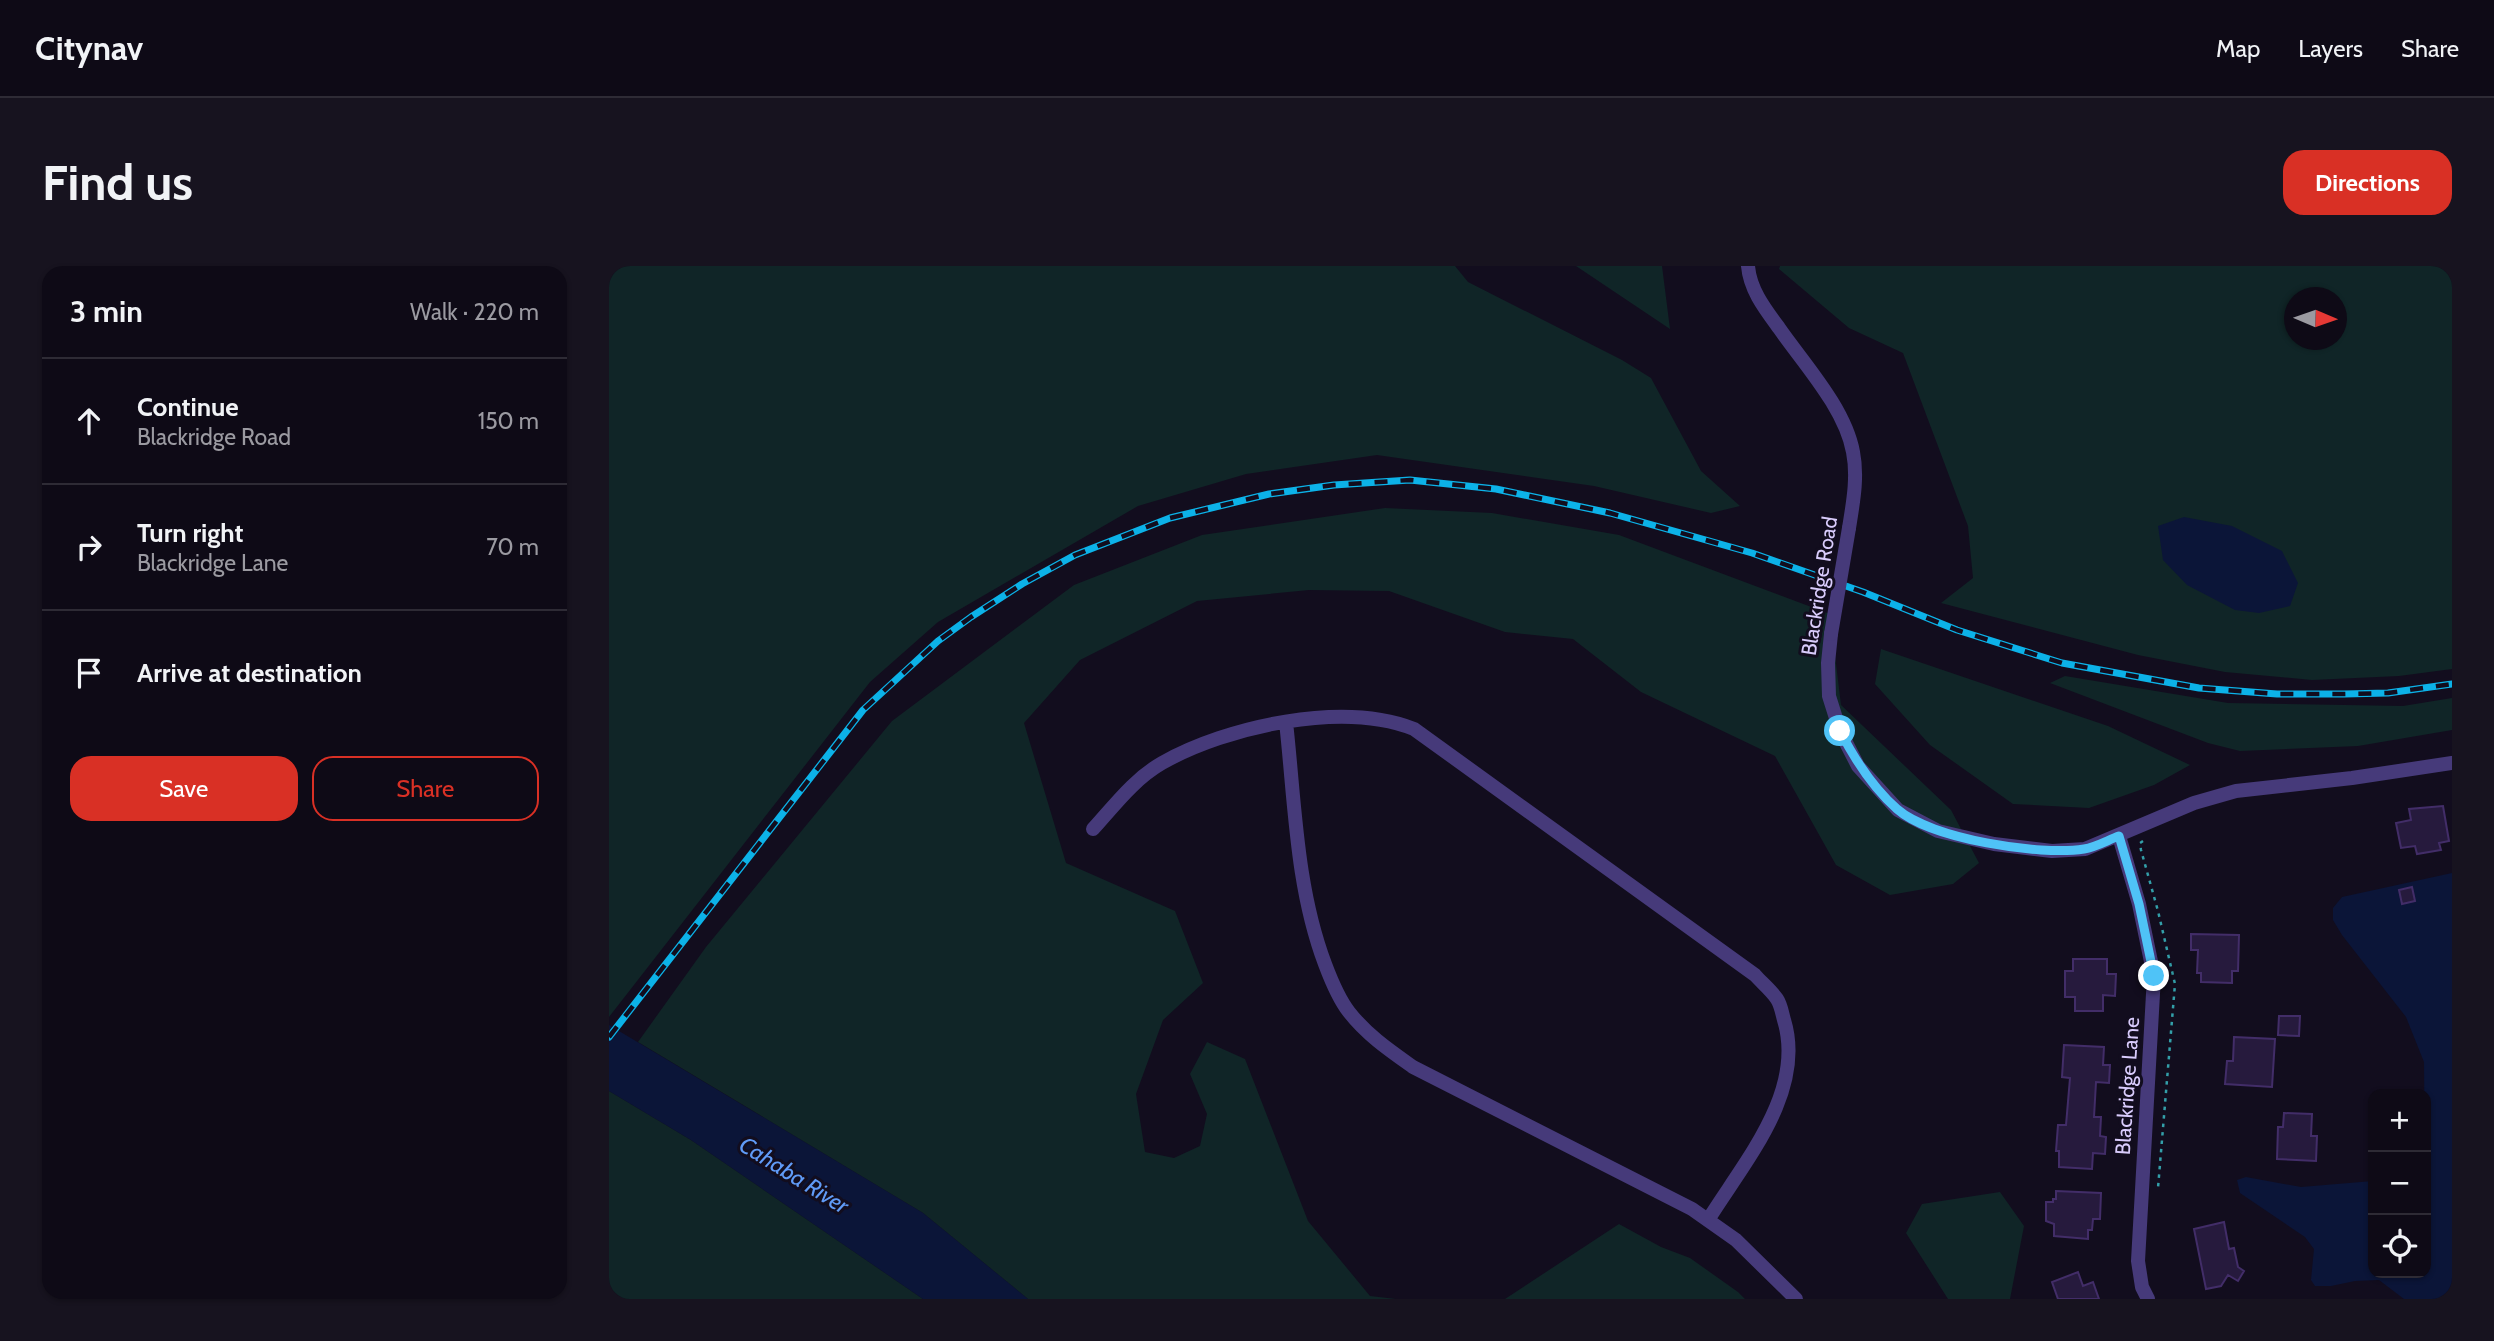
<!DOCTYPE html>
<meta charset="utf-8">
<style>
body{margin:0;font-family:Cabin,sans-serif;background:#17131f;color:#f1f3f6}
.controls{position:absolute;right:21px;bottom:21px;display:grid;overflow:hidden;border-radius:14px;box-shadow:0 2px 5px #0004}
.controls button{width:63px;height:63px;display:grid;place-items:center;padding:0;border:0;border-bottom:2px solid #2e2b35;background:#0e0a16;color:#f1f3f6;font:35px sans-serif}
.compass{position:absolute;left:1675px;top:21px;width:63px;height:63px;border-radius:50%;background:#0e0a16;box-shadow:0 2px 5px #0004;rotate:92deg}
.stop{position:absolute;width:21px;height:21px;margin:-16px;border:5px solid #4fc3f7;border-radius:50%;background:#fff}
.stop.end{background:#4fc3f7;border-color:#fff;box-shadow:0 2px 7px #0008}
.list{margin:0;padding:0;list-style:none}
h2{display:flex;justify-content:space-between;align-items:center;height:91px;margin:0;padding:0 28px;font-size:30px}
h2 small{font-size:23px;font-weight:400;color:#9b9aa1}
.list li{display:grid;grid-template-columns:46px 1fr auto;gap:21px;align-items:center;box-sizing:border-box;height:126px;padding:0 28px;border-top:2px solid #2e2b35}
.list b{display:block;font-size:26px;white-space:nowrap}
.list p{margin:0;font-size:23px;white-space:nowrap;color:#9b9aa1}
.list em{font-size:23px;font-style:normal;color:#9b9aa1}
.actions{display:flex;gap:14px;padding:21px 28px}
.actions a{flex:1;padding:16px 0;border:2px solid #d93025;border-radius:21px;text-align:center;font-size:24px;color:#d93025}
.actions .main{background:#d93025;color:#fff}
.icon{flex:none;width:38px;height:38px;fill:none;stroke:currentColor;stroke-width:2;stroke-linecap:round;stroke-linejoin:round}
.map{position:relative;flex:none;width:1843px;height:1033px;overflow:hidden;border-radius:21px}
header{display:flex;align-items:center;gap:42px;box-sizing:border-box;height:98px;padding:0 35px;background:#0e0a16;border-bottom:2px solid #2e2b35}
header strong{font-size:33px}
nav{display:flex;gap:38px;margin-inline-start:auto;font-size:24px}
.intro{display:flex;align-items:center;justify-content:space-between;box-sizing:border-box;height:168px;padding:0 42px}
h1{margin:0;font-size:49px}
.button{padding:18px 32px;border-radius:21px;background:#d93025;color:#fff;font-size:24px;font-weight:700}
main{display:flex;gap:42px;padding:0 42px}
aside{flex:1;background:#0e0a16;border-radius:21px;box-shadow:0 2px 5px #0004}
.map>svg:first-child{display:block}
</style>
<header>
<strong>Citynav</strong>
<nav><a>Map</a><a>Layers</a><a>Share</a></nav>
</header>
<div class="intro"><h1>Find us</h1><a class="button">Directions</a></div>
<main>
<aside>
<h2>3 min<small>Walk · 220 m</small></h2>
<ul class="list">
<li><svg class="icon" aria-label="ahead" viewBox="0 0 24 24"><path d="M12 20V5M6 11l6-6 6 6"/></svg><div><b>Continue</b><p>Blackridge Road</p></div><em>150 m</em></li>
<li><svg class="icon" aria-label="right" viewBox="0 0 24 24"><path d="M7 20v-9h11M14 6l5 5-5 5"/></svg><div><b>Turn right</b><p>Blackridge Lane</p></div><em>70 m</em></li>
<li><svg class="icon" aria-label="arrive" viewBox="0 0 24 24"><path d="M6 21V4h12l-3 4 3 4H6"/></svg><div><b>Arrive at destination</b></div></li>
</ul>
<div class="actions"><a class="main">Save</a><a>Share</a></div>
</aside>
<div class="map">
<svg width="1843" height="1033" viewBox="0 0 1843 1033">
<rect width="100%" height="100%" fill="#120d1e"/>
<path fill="#102527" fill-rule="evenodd" d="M0 0H846L859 16 1013 94 1042 112 1092 205 1131 240 1102 247 985 220 768 189 637 208 529 240 329 356 261 416 0 751Z
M967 0H1053L1061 63Z
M1171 0H1843V403L1790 410 1703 414 1616 406 1529 389 1332 337 1364 312 1359 260 1294 87 1240 62 1170 3ZM1686 32H1728V74H1686Z
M776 242 883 247 1010 269 1221 348 1232 439 1342 544 1370 597 1344 618 1281 629 1227 599 1166 490 1032 426 964 373 896 366 780 325 700 324 588 335 471 394 415 457 457 597 566 645 594 717 554 754 527 828 536 886 565 892 591 880 598 848 581 808 598 776 636 793 699 955 761 1030 787 1033H419L314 947 29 776 97 681 283 455 465 319 593 269Z
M1272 383 1499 460 1581 499 1545 519 1480 542 1404 538 1321 479 1266 418Z
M1456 410 1619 437 1794 440 1843 432V464L1749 480 1631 485 1599 477 1441 417Z
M0 825 82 874 314 1033H0Z
M1391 926 1415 960 1401 1033H1339L1297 967 1313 938Z
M1010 958 1052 981 1081 992 1129 1026 1136 1033H896Z"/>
<path fill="#0b1538" d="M1575 251 1623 260 1673 285 1689 317 1681 340 1650 347 1626 344 1578 319 1554 294 1549 260Z
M1843 607V1033H1795L1770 1014 1746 1015 1722 1020H1706L1702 1014 1705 983 1696 971 1631 927 1628 914 1637 911 1692 921 1764 915V1007H1817L1815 796 1797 751 1733 669 1724 654V642L1733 631Z
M0 759 314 947 419 1033H314L82 874 0 825Z"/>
<path fill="#261a3d" stroke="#422d68" stroke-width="2" d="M1834 540 1840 575 1830 577 1832 584 1808 588 1806 580 1792 582 1787 557 1802 554 1800 543Z
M1803 621 1806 635 1793 638 1790 624Z
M1582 668 1630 669 1629 705H1623V717L1592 716V707H1588L1589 684H1582Z
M1464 693H1498V708H1507L1506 730 1494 729V745H1466V731H1456V705H1464Z
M1670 750H1691L1690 770 1669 769Z
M1625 771 1666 773 1663 821 1616 818 1618 795H1624Z
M1455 779 1495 781 1494 799H1501L1500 817 1487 816 1485 851H1492L1491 870 1497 871 1496 888 1484 887 1483 903 1450 901V885H1447L1449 859H1457L1461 812 1453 811Z
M1675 847 1703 848 1702 870H1708L1707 895 1668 893 1669 861H1674Z
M1447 925 1492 927 1491 953H1484L1483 964H1479V973L1445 970V958L1437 955V936H1444V933H1447Z
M1615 956 1620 983 1625 982 1629 1001 1635 1005 1629 1015 1619 1009 1612 1020 1597 1023 1585 963Z
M1469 1006 1474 1020 1484 1016 1490 1033H1449L1443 1016Z"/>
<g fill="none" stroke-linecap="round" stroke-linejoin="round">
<path stroke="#339fa9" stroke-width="2.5" stroke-dasharray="3.5 5" stroke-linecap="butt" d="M1534 575 1531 577 1532 584 1549 645 1566 718 1549 922"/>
<path stroke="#463a7a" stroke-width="14" d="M1139 0C1141 24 1156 43 1170 62 1195 98 1236 142 1244 186 1249 211 1244 237 1240 262
M1222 368 1219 397 1220 430 1231 465 1249 500 1289 544 1329 565 1385 578 1443 585 1476 583 1585 537 1627 525 1743 512 1843 497
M677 456C686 537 687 621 716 698 722 714 729 732 740 746 758 769 780 784 804 801L1083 943 1127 974 1187 1033
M484 563C505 540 525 513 553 497 618 460 734 435 805 463L1146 709C1153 717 1162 724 1168 733 1172 739 1173 747 1175 754 1197 826 1135 896 1099 954
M1510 570 1530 638 1545 710 1529 995 1533 1021 1539 1033"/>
<g stroke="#0cb2e8" stroke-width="7">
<path id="rail" d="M0 771 254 444 329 375 362 351 413 318 466 289 561 252 660 228 725 219 801 214 887 223 1001 247 1143 287 1254 326 1348 364 1453 397 1590 422 1668 428H1735L1779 427 1843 418"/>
</g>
<use href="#rail" stroke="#120d1e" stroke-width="4.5" stroke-dasharray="13" stroke-linecap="butt"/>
<path stroke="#463a7a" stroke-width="14" d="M1222 368 1240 262"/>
</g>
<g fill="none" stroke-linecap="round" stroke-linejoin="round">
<path stroke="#4fc3f7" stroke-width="9" d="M1231 465C1246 494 1263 521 1288 543 1322 573 1431 590 1475 583 1487 581 1499 574 1510 570L1530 638 1545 710"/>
</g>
<g text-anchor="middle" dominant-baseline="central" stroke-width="6" stroke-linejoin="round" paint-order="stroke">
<g font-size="21" fill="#d9ccfc" stroke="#120d1e">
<text transform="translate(1210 320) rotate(-81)">Blackridge Road</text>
<text transform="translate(1518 820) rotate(-86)">Blackridge Lane</text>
</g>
<g font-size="23" font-style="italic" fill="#609bf7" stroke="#120d1e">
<text transform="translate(185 909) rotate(32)">Cahaba River</text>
</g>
</g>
</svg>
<div class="controls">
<button>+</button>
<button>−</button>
<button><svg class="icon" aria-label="locate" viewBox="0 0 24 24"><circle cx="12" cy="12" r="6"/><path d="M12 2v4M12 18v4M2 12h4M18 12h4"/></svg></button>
</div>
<svg class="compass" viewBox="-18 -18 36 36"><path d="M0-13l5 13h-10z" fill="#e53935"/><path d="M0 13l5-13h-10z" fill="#9b9aa1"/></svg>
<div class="stop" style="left:1231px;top:465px"></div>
<div class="stop end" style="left:1545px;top:710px"></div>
</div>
</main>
